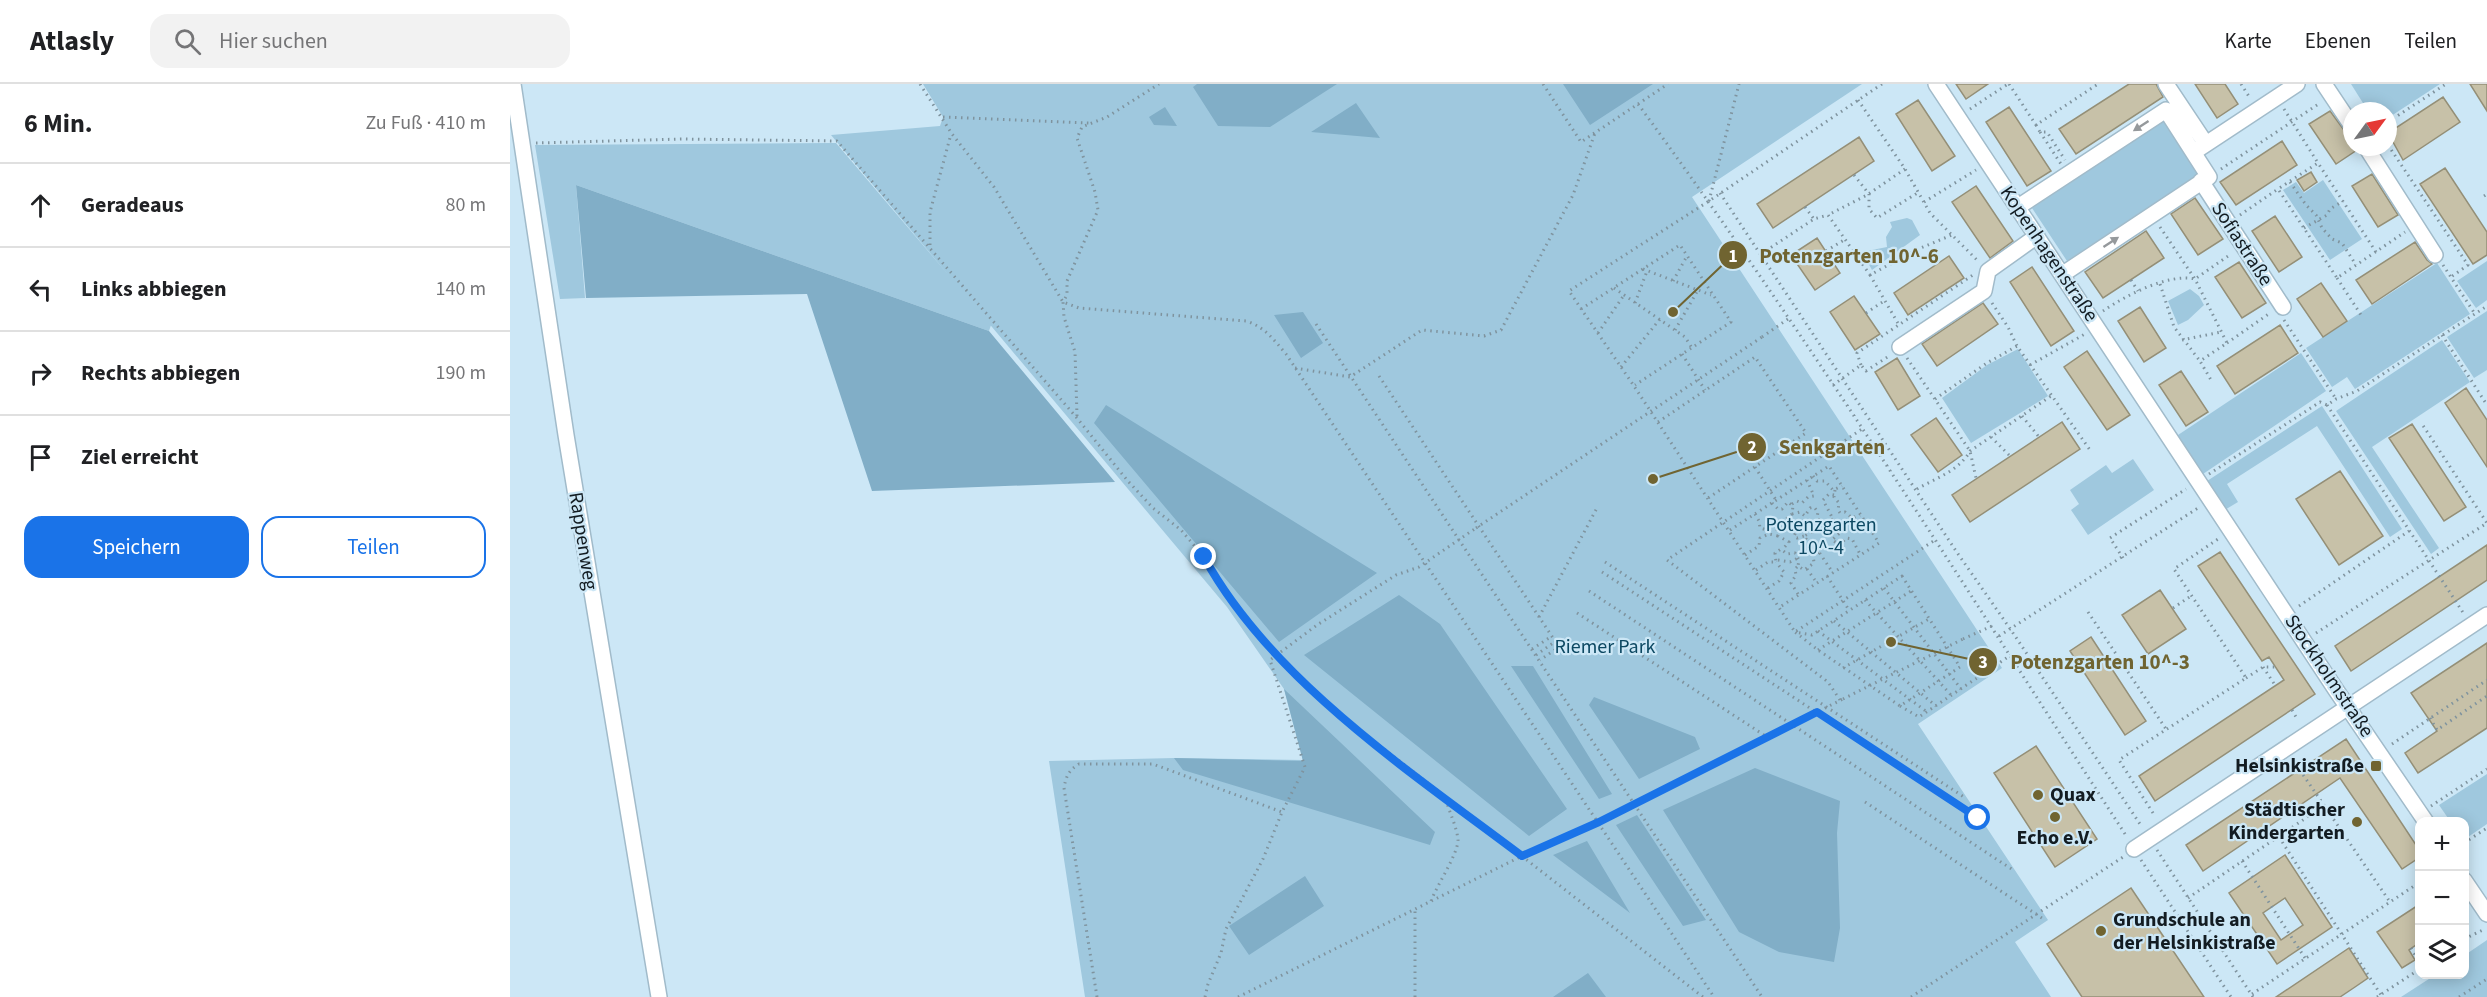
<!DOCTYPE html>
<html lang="de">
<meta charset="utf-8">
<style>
body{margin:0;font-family:"Source Sans 3",sans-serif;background:#f2f2f2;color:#202124}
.controls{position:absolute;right:18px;bottom:18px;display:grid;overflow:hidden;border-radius:12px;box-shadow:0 3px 15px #0003}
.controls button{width:54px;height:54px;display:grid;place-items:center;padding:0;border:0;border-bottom:2px solid #e0e0e0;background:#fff;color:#202124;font:30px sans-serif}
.compass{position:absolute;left:1833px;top:18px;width:54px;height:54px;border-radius:50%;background:#fff;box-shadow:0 3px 15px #0003;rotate:57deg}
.stop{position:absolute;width:18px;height:18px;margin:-14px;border:4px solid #1a73e8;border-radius:50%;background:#fff}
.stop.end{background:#1a73e8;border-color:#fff;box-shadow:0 2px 6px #0008}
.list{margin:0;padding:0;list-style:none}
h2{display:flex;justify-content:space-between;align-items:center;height:78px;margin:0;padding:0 24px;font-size:26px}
h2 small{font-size:20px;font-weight:400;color:#757577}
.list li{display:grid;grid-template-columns:39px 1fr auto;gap:18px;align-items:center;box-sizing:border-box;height:84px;padding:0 24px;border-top:2px solid #e0e0e0}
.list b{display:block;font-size:22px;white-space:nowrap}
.list em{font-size:20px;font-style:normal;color:#757577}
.actions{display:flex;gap:12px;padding:18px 24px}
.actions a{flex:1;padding:14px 0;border:2px solid #1a73e8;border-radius:18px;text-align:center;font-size:21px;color:#1a73e8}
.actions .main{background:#1a73e8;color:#fff}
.icon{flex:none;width:33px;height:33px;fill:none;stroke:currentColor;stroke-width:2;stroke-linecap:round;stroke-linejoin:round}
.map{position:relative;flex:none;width:1977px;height:913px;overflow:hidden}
header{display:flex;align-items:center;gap:36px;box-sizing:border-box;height:84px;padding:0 30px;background:#fff;border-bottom:2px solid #e0e0e0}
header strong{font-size:28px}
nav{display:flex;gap:33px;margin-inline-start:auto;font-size:21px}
.search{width:420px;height:54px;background:#f2f2f2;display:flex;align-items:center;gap:15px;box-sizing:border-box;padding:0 21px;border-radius:18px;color:#757577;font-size:22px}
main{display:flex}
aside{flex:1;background:#fff}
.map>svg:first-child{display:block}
</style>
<header>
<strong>Atlasly</strong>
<div class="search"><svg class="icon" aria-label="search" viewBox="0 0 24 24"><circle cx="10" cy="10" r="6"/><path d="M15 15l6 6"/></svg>Hier suchen</div>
<nav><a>Karte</a><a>Ebenen</a><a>Teilen</a></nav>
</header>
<main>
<aside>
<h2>6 Min.<small>Zu Fuß · 410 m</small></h2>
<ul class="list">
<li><svg class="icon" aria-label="ahead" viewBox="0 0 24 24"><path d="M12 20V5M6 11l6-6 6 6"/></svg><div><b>Geradeaus</b></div><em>80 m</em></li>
<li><svg class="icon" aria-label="left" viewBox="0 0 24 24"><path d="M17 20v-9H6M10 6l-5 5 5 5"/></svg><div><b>Links abbiegen</b></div><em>140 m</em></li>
<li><svg class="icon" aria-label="right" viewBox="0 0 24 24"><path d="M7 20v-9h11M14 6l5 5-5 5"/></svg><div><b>Rechts abbiegen</b></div><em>190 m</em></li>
<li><svg class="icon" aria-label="arrive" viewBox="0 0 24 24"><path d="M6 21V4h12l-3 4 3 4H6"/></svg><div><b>Ziel erreicht</b></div></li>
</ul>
<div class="actions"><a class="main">Speichern</a><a>Teilen</a></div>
</aside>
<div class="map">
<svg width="1977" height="913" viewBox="0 0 1977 913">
<rect width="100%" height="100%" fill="#cce7f6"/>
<path fill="#9fc8de" d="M413 0H1352L1182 113 1492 584 1408 640 1538 836 1505 858 1541 913H575L539 677 664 674 793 676 774 605 717 523 321 51 430 42 433 33Z
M1841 0H1930L1878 34V27H1858Z
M1654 37 1689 90 1557 177 1522 124Z
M326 59 481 241 479 247 66 101 75 214 50 215 25 61Z
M1813 96 1852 155 1820 176 1773 106 1786 98 1794 109Z
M1397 134 1402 136 1410 151 1362 186 1352 168 1377 163 1376 153 1382 143 1380 138Z
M1977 177V216L1966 224 1947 197Z
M1927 179 1960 230 1845 305 1837 293 1822 303 1796 264Z
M1680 205 1689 212 1694 221 1678 236 1668 241 1658 217Z
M1977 227V286L1964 294 1937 253Z
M1932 256 1960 298 1862 363 1929 464 1921 470 1826 327Z
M1508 265 1538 312 1461 359 1432 314 1477 281Z
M1791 269 1816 307 1690 392 1665 353Z
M1812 322 1892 445 1880 453 1807 342 1717 400 1728 418 1713 427 1694 399Z
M1623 375 1644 406 1578 451 1561 426 1569 420 1560 406 1596 381 1602 389Z
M1977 690V740L1955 755 1954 738 1940 737 1929 721Z
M1977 856V913H1891L1925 891 1954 890 1955 871Z"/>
<path fill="#81aec7" d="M687 0H827L760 43 708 42 683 3Z
M1053 0H1143L1080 41Z
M846 19 870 54 801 48Z
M655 23 667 42 644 41 639 33Z
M66 101 479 247 605 398 362 407 297 210 76 214Z
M793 228 813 259 791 274 764 231Z
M596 321 867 489 769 558 584 339Z
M889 511 930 540 1057 725 1019 752 794 571Z
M1001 582H1023L1102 710 1089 715Z
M774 605 925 748 920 761 673 686 664 674 793 677Z
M1084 613 1185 653 1190 665 1129 695 1079 621Z
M1245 684 1330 717 1327 749 1330 844 1324 878 1269 868 1229 848 1153 726Z
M1127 731 1196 836 1173 842 1106 741Z
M1077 757 1120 829 1043 771Z
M795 792 814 822 739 871 719 842Z
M1078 889 1096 913H1043Z"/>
<path fill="#c7c1a8" stroke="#948f77" stroke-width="1.5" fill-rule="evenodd" d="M1446 0H1478L1456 15Z
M1619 0H1646L1653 13 1566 70 1549 45Z
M1685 0H1715L1728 20 1707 34Z
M1960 0H1977V27Z
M1933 13 1950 38 1893 76 1878 49Z
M1408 16 1445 72 1422 87 1386 30Z
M1499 23 1541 87 1517 102 1476 38Z
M1820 27 1842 57V63H1846L1847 66 1826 80 1799 40Z
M1349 53 1364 77 1263 144 1247 120Z
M1772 57 1787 81 1726 121 1710 98Z
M1935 84 1977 148V171L1963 180 1910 100Z
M1801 88 1807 98 1794 107 1787 96Z
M1862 90 1888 131 1868 143 1842 102Z
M1466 102 1503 157 1480 174 1442 118Z
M1685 114 1713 155 1688 171 1661 130Z
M1765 132 1792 173 1769 188 1742 147Z
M1636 147 1654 174 1593 214 1575 188Z
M1307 154 1330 189 1305 206 1281 171Z
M1905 158 1917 176 1922 180 1862 220 1846 196Z
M1439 172 1454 194 1398 231 1384 209Z
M1729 178 1756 219 1732 234 1705 193Z
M1522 183 1564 247 1541 262 1500 198Z
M1811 199 1837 237 1813 253 1787 215Z
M1344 212 1370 250 1345 266 1320 228Z
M1473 219 1488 240 1427 282 1412 260Z
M1630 223 1656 264 1634 278 1608 237Z
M1770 241 1788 269 1725 310 1707 282Z
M1577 267 1620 331 1597 346 1554 283Z
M1387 274 1410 312 1388 326 1365 288Z
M1671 287 1698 328 1676 342 1649 301Z
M1956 304 1977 336V383L1935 319Z
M1426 334 1452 371 1428 388 1401 351Z
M1552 338 1570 365 1460 438 1442 411Z
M1902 340 1956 423 1934 437 1879 354Z
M1830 387 1873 452 1829 481 1786 415Z
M1977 461V496L1841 587 1825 562Z
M1710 468 1805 610 1645 717 1629 692 1774 596 1759 573 1752 577 1688 482Z
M1650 506 1676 545 1638 570 1612 531Z
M1581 553 1636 637 1615 651 1560 567Z
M1977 559V644L1908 689 1895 669 1927 647 1901 609Z
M1836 655 1910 767V773L1892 785 1830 694 1693 787 1676 761Z
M1526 662 1587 755 1545 783 1484 689Z
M1775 771 1822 843 1767 880 1719 809ZM1775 814 1793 841 1771 856 1753 829Z
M1621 804 1694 913H1572L1537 860Z
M1910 820V858L1899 866 1905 876 1892 884 1867 848Z
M1839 864 1858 894 1845 903 1830 913H1766Z"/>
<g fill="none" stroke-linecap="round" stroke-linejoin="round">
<g stroke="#a1bbca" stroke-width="18">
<path id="minor" d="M3 0 56 351 149 913
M1426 0 1826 606 1916 738
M1656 0 1696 60
M1814 0 1842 42
M1856 63 1925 171
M1684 68 1787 0
M1691 97 1773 223
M1508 123 1656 26 1699 93 1553 190
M1390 263 1474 207 1478 187 1527 152
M1624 765 1977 531
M1954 796 1977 830"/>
</g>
<path stroke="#7f939e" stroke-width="3" stroke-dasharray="1.5 4.5" stroke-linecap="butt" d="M410 0 442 50 484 103 553 218 569 224 736 237C755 243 764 256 776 270L1204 913
M1033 0 1071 58 1128 20C1302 257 1457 507 1617 753
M1372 0 1199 117 1059 207 1124 302 1285 548 1425 456
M1499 0 1526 41 1588 0
M1731 0 1740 14
M1348 16 1395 85 1420 129 1468 177
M1128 20 1158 0
M1460 25 1498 0
M1774 25 1808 79
M433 33 579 39
M1878 38 1936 0
M1526 41 1530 48H1537L1555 76
M1530 48 1551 80
M26 59 172 55 327 57 567 334 617 396 643 424 671 446 694 473 722 518 767 570 829 630 1193 913
M1878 61 1958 181 1941 193
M1395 85 1357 111 1318 131 1360 191 1406 166 1442 151
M1711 85 1810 19
M1344 91 1359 110V125L1367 134 1409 108
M1780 98 1796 121 1806 131 1812 144 1822 155 1832 159 1846 181
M1210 109 1446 467 1501 546 1632 743
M1974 112 1977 110
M1199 117 1229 0
M1414 118 1466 86
M1295 123 1304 135
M1730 131 1768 105
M1650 143 1685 195 1717 259 1690 277 1701 296
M1794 144 1817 131 1820 125 1833 117
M420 161V128L441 50
M1316 167 1334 156
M1866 168 1808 79 1768 105 1827 194 1895 148
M1251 170 1304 135 1318 131
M1933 181 1965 230
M1133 185 1201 211
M1360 191 1389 241
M1827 194 1853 234
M1621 196 1628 207
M1163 197 1177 172
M1650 200 1664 243 1690 277
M1104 204 1175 253 1182 264
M1125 219 1137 187
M1482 219 1498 243 1507 262 1580 366
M1071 225 1170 161 1221 238 1125 301
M1593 227C1615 212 1658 189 1685 195L1721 170
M1356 229 1374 217
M1774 236 1826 315
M806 240 1252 913
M1165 246 1188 206
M1088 249 1114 211
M1932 251 1977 321
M1252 253 1278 235
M1672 256 1711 248
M1717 259 1760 229
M1172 270 1195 306
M1397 274 1460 367 1466 394
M1351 281 1347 269 1463 191
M1520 281 1575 250
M1111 283 1150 235
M785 284 840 293 912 246 974 252 991 246 1063 111 1085 49
M869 292 1049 563 1030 576
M1323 301 1351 281 1356 287 1379 272
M1425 315 1477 279 1507 262
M1817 321 1954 530
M567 332 565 268 554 233 553 218 557 211V197L588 126 585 108 567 54 572 43 597 33 649 0
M1512 332 1529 353
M1148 338 1245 273 1296 349 1198 414
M1481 353 1500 372
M1245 383 1266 416
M1699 390 1810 318 1817 321 1826 315 1847 307 1977 222
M1303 392 1307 397H1315L1323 406 1332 402
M1407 405C1426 394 1449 387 1460 367L1541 312
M1325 406 1324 413 1329 419 1328 426 1330 429 1335 428 1342 434 1350 431
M1324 411 1319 410 1313 416 1324 437 1323 445 1330 444 1332 447 1322 456 1330 461 1336 454 1342 455 1350 470
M1262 419 1268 425H1272L1278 418 1283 422 1282 430 1274 437 1285 436V441L1274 446 1269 443 1267 445 1268 452 1279 458 1272 466
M1282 420 1287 417 1292 419 1298 413 1304 412 1297 396
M1245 430 1249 437 1250 444 1257 446 1259 450
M1282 430 1290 428 1295 432 1300 424 1304 423 1308 428 1307 434 1314 440
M1323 435 1314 440 1315 449H1311L1307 441 1302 439 1300 440 1302 448 1294 452 1299 459 1308 460 1309 468 1323 489
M1285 439 1288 444 1284 452 1287 454 1294 452
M1220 446 1319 382 1369 459 1270 523
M1235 471 1249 462 1250 454 1259 450 1268 452
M1613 474 1600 454 1676 405
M1268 476 1280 478 1288 474
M1095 478 1454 713
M1297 485 1307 499
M1246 486 1258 478H1266L1265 469 1271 465 1277 470 1285 469 1289 476 1288 482
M1092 488 1468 734
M1317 492 1339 526
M1392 492 1450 583 1390 622 1308 566 1285 548 1302 551Z
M1258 504 1269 497 1274 488 1266 478
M1374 504 1451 605
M1079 507 1503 786
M1288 510 1281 499 1286 491 1285 485 1288 482 1294 486 1304 479 1303 470 1309 468
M1355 516 1441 611
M1789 522 1899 447
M1663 524 1681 512
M1578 528 1656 645
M1067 529 1257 653
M1029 533 1088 422
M1324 537 1426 622
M1308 547 1417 628
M1806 549 1977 439 1912 340
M1489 552 1688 424
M1453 555 1482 542
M1022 565 1042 552
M1308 566 1401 507
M1026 571 1046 557
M1753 583 1765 601
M1333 584 1419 535
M1736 594 1753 583H1765
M1330 616 1318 598 1157 476 1352 345
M1390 622 1409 633 1501 571
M1782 626 1786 633
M1920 634 1927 646 1977 612
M1882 660 1977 596
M1783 676 1880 818
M1355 718 1535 836
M1921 722 1977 685
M1643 729 1609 676 1736 594 1664 485 1708 455
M1769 753 1871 911
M1954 759 1977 744
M1647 766 1743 913
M1631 776 1721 913
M1732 777 1795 874
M1678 814 1815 721
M921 817C927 801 948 770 948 756 947 743 939 728 936 715
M1954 855 1975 845
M1908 859 1910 862
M1901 864 1910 879
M1742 910 1910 798
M587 913 554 704C556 692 559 686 569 680H643L772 728
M695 913 698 900 711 869 716 845 753 775 772 728 795 683 760 576 807 541 886 491 909 483 966 444
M728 913 1012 772 1089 738 1333 615
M905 913V825
M1401 913 1613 773
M1867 913 1910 885
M1949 913 1977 895"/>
<use href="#minor" stroke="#fff" stroke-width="15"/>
<path stroke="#7f939e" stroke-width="3" stroke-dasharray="1.5 4.5" stroke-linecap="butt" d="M966 444 1252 253
M1333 615 1453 555"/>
</g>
<defs><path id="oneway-solid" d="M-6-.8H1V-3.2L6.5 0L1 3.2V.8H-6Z" transform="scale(1.5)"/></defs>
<g fill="#95999c">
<use href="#oneway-solid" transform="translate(1631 42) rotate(147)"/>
<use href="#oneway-solid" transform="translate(1601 158) rotate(-33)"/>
</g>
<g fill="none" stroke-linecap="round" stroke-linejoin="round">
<path stroke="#1a73e8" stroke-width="8" d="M694 473C761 596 902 689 1012 772L1089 738 1307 628 1468 734"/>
</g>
<g fill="#706431" stroke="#cce7f6" stroke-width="2">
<rect x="1860" y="676" width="12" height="12" rx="3"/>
<circle cx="1528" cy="711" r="6"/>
<circle cx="1545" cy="733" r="6"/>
<circle cx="1847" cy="738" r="6"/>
<circle cx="1591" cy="847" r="6"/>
</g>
<g text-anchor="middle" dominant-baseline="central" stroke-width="4.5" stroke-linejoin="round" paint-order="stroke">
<g font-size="20" fill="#131c22" stroke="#cce7f6">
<text transform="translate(1732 160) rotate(57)">Sofiastraße</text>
<text transform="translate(1539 170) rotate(56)">Kopenhagenstraße</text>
<text transform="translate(73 457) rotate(81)">Rappenweg</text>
<text transform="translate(1819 592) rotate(56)">Stockholmstraße</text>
</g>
<g font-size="20" fill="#0c4862" stroke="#cce7f6">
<text x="1311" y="441">Potenzgarten<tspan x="1311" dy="23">10^-4</tspan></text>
<text x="1095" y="563">Riemer Park</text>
</g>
<g font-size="20" font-weight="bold" fill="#131c22" stroke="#cce7f6" text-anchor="end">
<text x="1854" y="682">Helsinkistraße</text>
<text x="1540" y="711" text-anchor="start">Quax</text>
<text x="1835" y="726">Städtischer<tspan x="1835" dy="23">Kindergarten</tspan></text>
<text x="1545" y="754" text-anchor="middle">Echo e.V.</text>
<text x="1603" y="836" text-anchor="start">Grundschule an<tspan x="1603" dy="23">der Helsinkistraße</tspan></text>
</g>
</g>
<path fill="none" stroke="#706431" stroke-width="2" d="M1163 228L1223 171M1143 395L1242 363M1381 558L1473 578"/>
<g fill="#706431" stroke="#cce7f6" stroke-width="2">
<circle cx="1163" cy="228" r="6"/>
<circle cx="1143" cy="395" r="6"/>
<circle cx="1381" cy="558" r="6"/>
<circle cx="1223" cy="171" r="15"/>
<circle cx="1242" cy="363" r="15"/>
<circle cx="1473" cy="578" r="15"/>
</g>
<g font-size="18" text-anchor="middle" font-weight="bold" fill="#fff">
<text x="1223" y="178">1</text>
<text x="1242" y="369">2</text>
<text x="1473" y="584">3</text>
</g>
<g font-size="21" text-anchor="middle" font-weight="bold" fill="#706431" stroke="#cce7f6" stroke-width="4.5" stroke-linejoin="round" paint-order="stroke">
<text x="1339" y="179">Potenzgarten 10^-6</text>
<text x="1322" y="370">Senkgarten</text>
<text x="1590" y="585">Potenzgarten 10^-3</text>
</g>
</svg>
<div class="controls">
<button>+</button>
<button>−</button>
<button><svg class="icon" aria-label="layers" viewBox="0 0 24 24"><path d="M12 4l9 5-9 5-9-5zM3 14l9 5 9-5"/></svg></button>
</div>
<svg class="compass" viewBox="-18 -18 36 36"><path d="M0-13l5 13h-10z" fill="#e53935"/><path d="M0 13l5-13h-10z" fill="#757577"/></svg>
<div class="stop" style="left:1468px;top:734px"></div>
<div class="stop end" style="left:694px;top:473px"></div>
</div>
</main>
